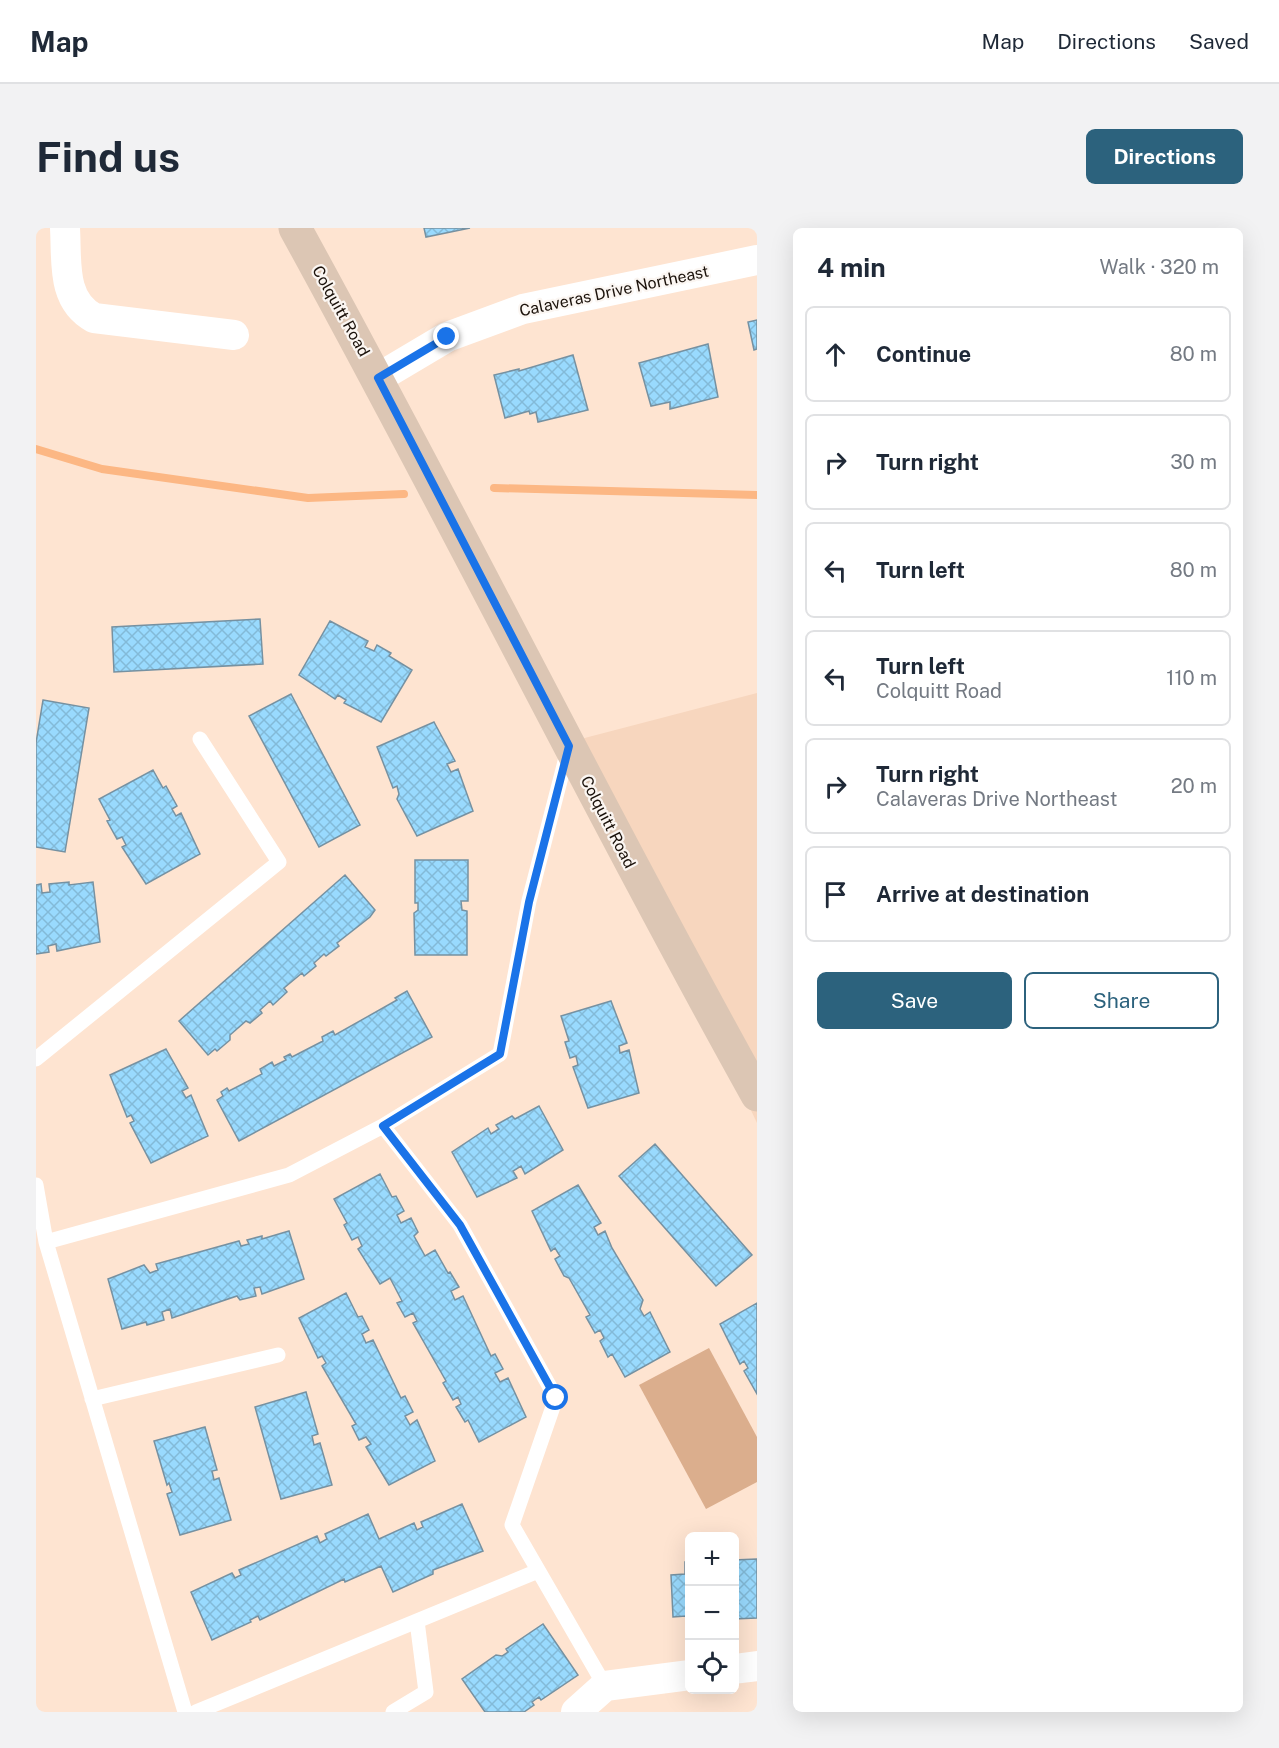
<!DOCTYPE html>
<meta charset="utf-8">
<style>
body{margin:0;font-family:"Public Sans",sans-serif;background:#f2f2f3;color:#1f2937}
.controls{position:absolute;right:18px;bottom:18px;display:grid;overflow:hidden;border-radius:9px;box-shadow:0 6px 24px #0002}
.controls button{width:54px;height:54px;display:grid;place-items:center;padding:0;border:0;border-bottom:2px solid #e0e1e3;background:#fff;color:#1f2937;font:30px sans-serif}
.stop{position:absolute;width:18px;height:18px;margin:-14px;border:4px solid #1a73e8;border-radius:50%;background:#fff}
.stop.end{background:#1a73e8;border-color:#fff;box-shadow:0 2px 6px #0008}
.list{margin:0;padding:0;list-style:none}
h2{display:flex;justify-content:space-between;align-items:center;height:78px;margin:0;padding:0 24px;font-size:26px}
h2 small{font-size:20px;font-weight:400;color:#747a83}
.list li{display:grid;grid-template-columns:39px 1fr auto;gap:18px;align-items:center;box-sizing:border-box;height:96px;margin:0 12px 12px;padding:0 12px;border:2px solid #e0e1e3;border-radius:9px}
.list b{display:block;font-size:22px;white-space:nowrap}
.list p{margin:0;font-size:20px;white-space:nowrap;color:#747a83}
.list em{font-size:20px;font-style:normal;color:#747a83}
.actions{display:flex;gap:12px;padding:18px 24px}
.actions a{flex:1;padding:14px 0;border:2px solid #2c627d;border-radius:9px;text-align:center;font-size:21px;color:#2c627d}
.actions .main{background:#2c627d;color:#fff}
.icon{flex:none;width:33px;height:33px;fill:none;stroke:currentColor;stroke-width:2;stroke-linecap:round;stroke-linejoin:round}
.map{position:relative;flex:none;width:721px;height:1484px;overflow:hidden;border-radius:9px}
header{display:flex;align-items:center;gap:36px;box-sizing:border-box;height:84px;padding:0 30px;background:#fff;border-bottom:2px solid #e0e1e3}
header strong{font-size:28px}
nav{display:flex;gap:33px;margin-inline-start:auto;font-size:21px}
.intro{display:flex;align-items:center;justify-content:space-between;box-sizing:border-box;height:144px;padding:0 36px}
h1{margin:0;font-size:42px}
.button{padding:15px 27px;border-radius:9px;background:#2c627d;color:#fff;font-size:21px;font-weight:700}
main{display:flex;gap:36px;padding:0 36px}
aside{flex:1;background:#fff;border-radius:9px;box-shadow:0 6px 24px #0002}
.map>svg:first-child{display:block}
</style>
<header>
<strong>Map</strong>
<nav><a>Map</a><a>Directions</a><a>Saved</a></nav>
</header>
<div class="intro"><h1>Find us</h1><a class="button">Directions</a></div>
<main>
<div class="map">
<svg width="721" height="1484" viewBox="0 0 721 1484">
<defs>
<pattern id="building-cross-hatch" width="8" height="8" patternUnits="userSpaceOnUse" patternTransform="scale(1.5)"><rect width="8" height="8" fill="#99dafe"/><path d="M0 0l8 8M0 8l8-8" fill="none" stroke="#83bad8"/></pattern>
</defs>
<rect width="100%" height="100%" fill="#fee4d1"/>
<path fill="#f7d6be" d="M721 465V895L541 512Z"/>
<path fill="#dbae8d" d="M673 1120 721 1209V1254L670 1281 603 1157Z"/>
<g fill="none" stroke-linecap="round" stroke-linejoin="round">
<path stroke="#fcb784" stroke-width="8" d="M0 221 66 241 272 270 368 266
M458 260 721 267"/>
</g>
<path fill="url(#building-cross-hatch)" stroke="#7691a1" stroke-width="1.5" d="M388 0H434L390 9Z
M721 92V121L718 122 712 94Z
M672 116 682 169 634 181V174L615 178 603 135Z
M537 127 552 182 502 194 500 184 494 186 493 183 469 190 458 147 483 141V143Z
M224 391 227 436 78 444 76 399Z
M294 393 332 413 329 419 338 423 341 417 355 425 353 428 376 442 345 494 308 475 310 472 302 467 299 471 263 447Z
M255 466 324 597 283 619 213 488Z
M7 472 53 480 29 624 0 619V515Z
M398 494 419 533 411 536 415 544 422 541 437 583 381 608 361 571 363 566 361 558 357 560 341 519Z
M117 542 127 560 130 558 141 578 136 581 140 588 145 585 164 626 110 656 86 619 90 617 86 609 81 611 71 593 74 592 63 571Z
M379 632H432V673H425L426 682 431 683V727H379L378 685 382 682V675H379Z
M309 647 339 682 334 689 301 715 303 718 290 728 288 726 278 735 280 738 268 748 266 745 248 760 251 764 237 777 234 773 224 782 226 785 214 795 210 793 194 807V812L181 823 179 821 172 827 143 793Z
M33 654V657L57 654 64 714 21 723 20 716 12 718 13 724 0 726V657L5 656 6 665 14 664 13 656Z
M371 763 396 809 203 913 181 872 187 868 185 864 191 860 193 863 226 846 224 841 236 834 238 838 250 832 248 829 254 826 256 829 287 813 286 809 297 803 299 807 361 772 359 770Z
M575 773 591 815 583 818 584 825 593 822 603 865 552 880 537 839 542 837 540 828 534 830 529 814 533 813 525 788Z
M130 821 152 860 146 863 150 870 155 867 172 908 115 935 94 895 98 893 95 887 91 889 74 847Z
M503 878 527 922 489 946 485 938 477 943 481 950 441 969 416 924 452 900 455 906 463 901 460 897 476 888 479 891Z
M619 916 716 1027 680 1058 583 948Z
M344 946 356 969 360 968 368 983 361 987 365 995 375 990 382 1004 378 1008 389 1028 399 1022 412 1045 414 1044 423 1059 415 1063 419 1072 427 1068 455 1128 459 1126 467 1141 459 1145 464 1154 472 1150 490 1189 443 1214 432 1192 429 1194 420 1179 425 1176 422 1169 417 1172 407 1155 410 1153 377 1095 381 1093 377 1085 369 1089 361 1075 366 1073 354 1050 344 1056 322 1021 326 1018 322 1009 316 1012 308 997 311 995 298 971Z
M542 957 565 995 558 999 562 1007 569 1003 576 1020 607 1072 604 1081 608 1088 614 1084 634 1124 589 1149 576 1126 572 1129 564 1113 568 1110 564 1102 559 1105 550 1089 554 1087 533 1050 528 1048 519 1031 524 1028 519 1020 515 1023 496 983Z
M253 1003 268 1051 226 1066 224 1059 218 1060 220 1068 204 1072 201 1068 136 1090 134 1081 126 1084 128 1092 111 1097 110 1094 86 1101 72 1051 108 1037 114 1045 122 1042 120 1036 203 1013 205 1018 213 1016 211 1012 226 1008V1011Z
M310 1065 322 1089 326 1088 333 1102 326 1106 330 1115 337 1112 365 1170 369 1168 377 1184 369 1188 374 1197 381 1192 399 1233 353 1257 330 1219 335 1216 330 1209 323 1212 316 1198 320 1196 286 1138 290 1135 286 1128 282 1130 263 1090Z
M721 1075V1166L708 1143 712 1140 708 1133 704 1136 684 1096Z
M270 1164 282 1206 276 1208 278 1217 284 1215 296 1257 245 1271 219 1179Z
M169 1199 181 1242 176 1243 178 1252 183 1250 195 1292 144 1307 131 1266 136 1264 133 1255 131 1257 118 1213Z
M426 1276 447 1323 397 1342V1346L357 1364 345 1338 309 1354 308 1351 224 1392 222 1388 214 1392 215 1394 176 1412 155 1364 196 1345 199 1350 205 1347 203 1342 281 1308 284 1315 291 1311 289 1306 332 1286 343 1311 378 1295 381 1302 387 1299 385 1294Z
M721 1331V1390L698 1391V1332Z
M649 1334H654V1393H650V1388L637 1389 635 1347 649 1346Z
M507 1396 542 1447 505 1472 503 1469 496 1474 498 1477 488 1484H449L426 1451 460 1427 466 1428 472 1424 470 1421Z"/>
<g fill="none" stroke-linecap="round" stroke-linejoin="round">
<path stroke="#fff" stroke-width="15" d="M0 831 243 634 164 511
M347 898 424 997 520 1170 476 1297 569 1458
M0 957 10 1014 149 1484
M10 1014 253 947 347 898 464 826 493 673 532 522
M56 1171 242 1127
M160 1484 502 1343
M357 1484 390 1464 381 1393"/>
<path stroke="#fff" stroke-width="30" d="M29 0C31 33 25 72 58 90L198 107
M342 150 411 109 487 81 721 32
M698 1441 721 1438
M540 1484 569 1458 654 1447"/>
<path stroke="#dcc6b4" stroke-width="33" d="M259 0C417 287 562 581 721 867"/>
</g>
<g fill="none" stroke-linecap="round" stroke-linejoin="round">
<path stroke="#1a73e8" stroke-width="8" d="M411 109 342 150 533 518 493 674 464 826 347 898 424 997 520 1170"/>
</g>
<g text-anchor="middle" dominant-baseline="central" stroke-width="4.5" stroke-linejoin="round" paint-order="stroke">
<g font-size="16" fill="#1b120b" stroke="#fbf6f2">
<text transform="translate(578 63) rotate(-12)">Calaveras Drive Northeast</text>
<text transform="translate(305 83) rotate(61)">Colquitt Road</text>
<text transform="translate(572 594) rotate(63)">Colquitt Road</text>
</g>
</g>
</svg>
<div class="controls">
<button>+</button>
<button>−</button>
<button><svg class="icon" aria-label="locate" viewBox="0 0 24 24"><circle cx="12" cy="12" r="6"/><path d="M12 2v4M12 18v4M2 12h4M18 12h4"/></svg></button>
</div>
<div class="stop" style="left:520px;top:1170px"></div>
<div class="stop end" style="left:411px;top:109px"></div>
</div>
<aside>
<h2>4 min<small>Walk · 320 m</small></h2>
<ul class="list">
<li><svg class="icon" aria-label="ahead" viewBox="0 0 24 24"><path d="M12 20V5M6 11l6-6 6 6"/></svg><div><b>Continue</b></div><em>80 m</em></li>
<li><svg class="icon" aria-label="right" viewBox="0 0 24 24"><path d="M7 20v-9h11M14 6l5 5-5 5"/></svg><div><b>Turn right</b></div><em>30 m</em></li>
<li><svg class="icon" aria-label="left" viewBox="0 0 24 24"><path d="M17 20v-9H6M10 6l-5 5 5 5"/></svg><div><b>Turn left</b></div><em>80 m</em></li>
<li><svg class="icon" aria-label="left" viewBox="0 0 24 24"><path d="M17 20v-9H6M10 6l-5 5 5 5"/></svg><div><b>Turn left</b><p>Colquitt Road</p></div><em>110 m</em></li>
<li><svg class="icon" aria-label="right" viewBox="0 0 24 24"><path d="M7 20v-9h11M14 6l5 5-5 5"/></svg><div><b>Turn right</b><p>Calaveras Drive Northeast</p></div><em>20 m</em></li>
<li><svg class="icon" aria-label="arrive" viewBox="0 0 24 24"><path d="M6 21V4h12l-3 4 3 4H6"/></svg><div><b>Arrive at destination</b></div></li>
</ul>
<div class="actions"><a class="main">Save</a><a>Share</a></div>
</aside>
</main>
